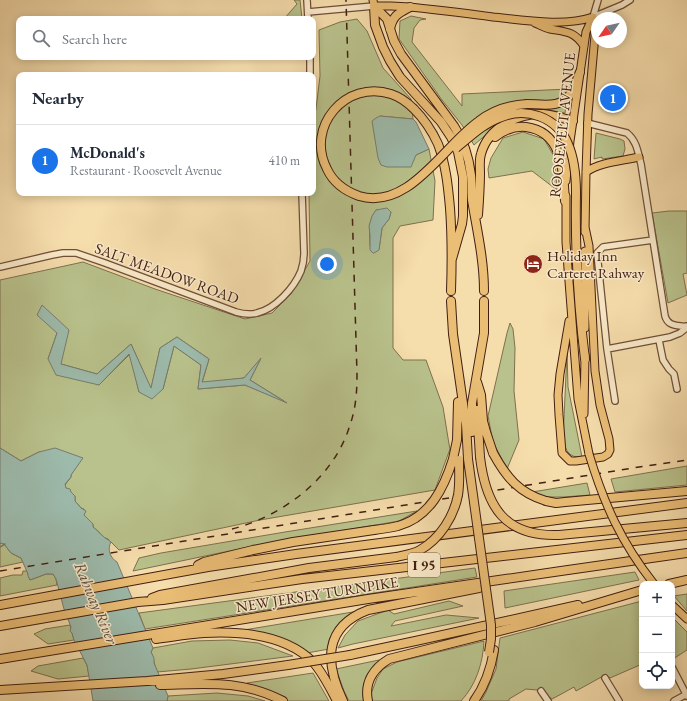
<!DOCTYPE html>
<meta charset="utf-8">
<style>
body{margin:0;font-family:"EB Garamond",serif;background:#f2f2f3;color:#1f2937}
.controls{position:absolute;right:12px;bottom:12px;display:grid;overflow:hidden;border-radius:8px;box-shadow:0 2px 10px #0003}
.controls button{width:36px;height:36px;display:grid;place-items:center;padding:0;border:0;border-bottom:1px solid #e0e1e3;background:#fff;color:#1f2937;font:20px sans-serif}
.compass{position:absolute;left:591px;top:12px;width:36px;height:36px;border-radius:50%;background:#fff;box-shadow:0 2px 10px #0003;rotate:236deg}
.you{position:absolute;left:327px;top:264px;width:14px;height:14px;margin:-10px;border:3px solid #fff;border-radius:50%;background:#1a73e8;box-shadow:0 0 0 6px #1a73e833}
.badge{display:grid;place-items:center;width:26px;height:26px;border-radius:50%;background:#1a73e8;color:#fff;font-size:13px;font-weight:700}
.pin{position:absolute;translate:-50% -50%;border:2px solid #fff;box-shadow:0 1px 4px #0006}
.list{margin:0;padding:0;list-style:none}
h2{display:flex;justify-content:space-between;align-items:center;height:52px;margin:0;padding:0 16px;font-size:17px}
h2 small{font-size:13px;font-weight:400;color:#747a83}
.list li{display:grid;grid-template-columns:26px 1fr auto;gap:12px;align-items:center;box-sizing:border-box;height:72px;padding:0 16px;border-top:1px solid #e0e1e3}
.list b{display:block;font-size:15px;white-space:nowrap}
.list p{margin:0;font-size:13px;white-space:nowrap;color:#747a83}
.list em{font-size:13px;font-style:normal;color:#747a83}
.icon{flex:none;width:22px;height:22px;fill:none;stroke:currentColor;stroke-width:2;stroke-linecap:round;stroke-linejoin:round}
.map{position:relative;flex:none;width:687px;height:701px;overflow:hidden}
.search{position:absolute;background:#fff;box-shadow:0 2px 10px #0003;left:16px;top:16px;width:300px;height:44px;display:flex;align-items:center;gap:10px;box-sizing:border-box;padding:0 14px;border-radius:8px;color:#747a83;font-size:15px}
.panel{position:absolute;background:#fff;box-shadow:0 2px 10px #0003;left:16px;top:72px;width:300px;height:124px;border-radius:8px}
.map>svg:first-child{display:block}
</style>
<div class="map">
<svg width="687" height="701" viewBox="0 0 687 701">
<rect width="100%" height="100%" fill="#f6ddac"/>
<filter id="stains"><feTurbulence type="fractalNoise" baseFrequency=".005" numOctaves="4"/><feColorMatrix values="0 0 0 0 .2 0 0 0 0 .09 0 0 0 0 .02 0 0 0 .5 -.17"/></filter>
<radialGradient id="worn" r=".72"><stop offset=".6" stop-color="#630" stop-opacity="0"/><stop offset="1" stop-color="#630" stop-opacity=".3"/></radialGradient>
<path fill="#b9c28c" stroke="#7e704e" fill-rule="evenodd" d="M294 0H300L302 19H284L297 4Z
M411 16 426 19 420 20 414 28 412 42 462 106V94L568 89 565 113 549 110 504 119 474 145 462 125 442 100 399 39 400 21Z
M357 19 367 31 383 68 411 99 413 119 380 116 416 155 429 149 435 181 433 220 400 226 393 238V348L403 360H426L443 407 449 444 450 449 435 490 260 520 119 550 108 539 103 537 99 532 93 527V524L84 515V509L81 508 75 501V496L66 488 65 485 71 477V475L82 458 39 452 21 461 0 448V280L83 262 155 289 245 319 272 313 291 294 310 261 309 193H313V123L316 109 320 76 319 30 340 22ZM376 210 391 212 389 219 382 228 379 249 370 246C370 231 367 224 376 210ZM57 333 61 364 97 374 131 344 151 389 160 348 177 337 209 359 202 383 244 378 260 360 250 380 284 401 245 385 198 389 201 365 174 346 163 389 139 392 130 354 99 385 48 359Z
M523 132 544 139 555 158 557 190 532 171 489 178 488 169 491 158 503 138Z
M596 133 620 139 624 141 625 149 623 156 602 159V157L594 159Z
M669 211H687V273L683 274 687 295 668 303 652 213Z
M510 323 513 329 515 348 514 391 519 440 507 469 493 442 488 416 507 333Z
M567 352 568 387 582 457C569 458 566 451 563 440Z
M687 466V485L615 492 611 479Z
M587 483 590 495 563 497H547L532 492Z
M417 511 399 521 258 545 133 571 139 558 161 553 285 532Z
M0 543 4 544 11 553 21 558 23 562 0 567Z
M475 568 477 577 145 629 139 613Z
M23 571H27L30 580 46 574H53L56 579 57 585 0 596V578L13 575H22Z
M635 572 639 580 505 608 504 591Z
M687 594V611L674 596Z
M449 601 463 606 395 621 391 626 446 615 479 618 353 644 338 648 345 635 358 621 388 610 394 614Z
M642 601V664L610 678 605 675 576 691 574 687 565 692 552 699 537 690 526 689 509 699V701H481L486 692 496 669 500 638Z
M359 611 340 623 330 638 329 649 307 653 244 630Z
M672 617 687 632V650L673 659 672 658Z
M70 625 74 640 48 644 34 634 45 629Z
M230 640 258 643 293 656 191 669 157 672C154 665 154 659 151 652L153 648 192 641Z
M484 641C483 663 476 685 461 701H372L371 694 377 678 383 669 397 662Z
M83 658 87 665 89 676 58 679 31 671 38 666Z
M379 660 370 676 363 694 364 701H349L344 691 336 669Z
M313 673 329 701H286L247 683Z
M217 693 248 696 265 701H167L168 696Z"/>
<path fill="#9dbbac" stroke="#797c6e" d="M380 116 413 119 416 122 429 149 416 155 411 167H387L381 165 378 158 372 121 376 118Z
M387 208 391 212 389 219 382 228 379 250 374 253H373L370 250V235L369 226 372 216 376 210Z
M42 305 69 330 61 364 97 374 131 344 151 388 160 348 177 337 209 359 202 382 244 378 261 358 250 380 287 403 245 385 198 389 201 365 174 346 163 389 152 399 139 392 129 354 99 385 56 375 48 359 57 333 37 315Z
M0 448 21 461 39 452 55 448 83 458 71 475V477L65 484 66 488 70 489 71 492 75 496V501L81 508 86 511 84 515 93 524V527C97 530 99 533 103 536 105 539 108 539 111 542 107 549 110 558 117 562L153 648 151 652 154 658V663L168 696 167 701H93L87 665 74 640 72 633 70 631 71 627 64 609 56 579 53 574H46L30 580 28 576V574L21 558 11 553 4 544 0 543Z"/>
<g fill="none" stroke-linecap="round" stroke-linejoin="round">
<path stroke="#797c6e" stroke-width="1.5" d="M0 547 5 544"/>
<g stroke="#6f4e38" stroke-width="8">
<path id="minor" d="M307 0 308 19
M308 12 374 6
M593 17 622 5 630 0
M593 17 598 0
M310 57V75
M587 123 627 133C637 141 638 153 641 164L665 316C668 327 678 325 687 327
M0 267 52 255 63 253H76L105 263 236 312C243 314 250 315 257 313 275 309 294 288 301 271 303 265 304 259 304 253L302 193
M659 340 663 360 669 369 674 374 677 389
M607 349 597 253 603 247 653 240
M615 401 607 349 670 337 680 333 685 329 686 326
M672 667 687 696
M605 678 619 701
M541 691 548 701
M674 701 687 694"/>
</g>
<g stroke="#421e11" stroke-width="9">
<path id="major" d="M373 0 374 6H391L410 7C438 10 465 13 493 17 523 20 564 27 593 17
M535 23C540 25 545 28 550 29 566 32 574 31 584 46
M586 172C600 162 622 161 639 157
M566 181 570 141 584 46 586 32 593 17
M566 196V242L578 399 589 454
M585 232 586 172 588 114 595 35 593 17
M569 321 560 374 558 395 559 415 562 453 570 461H576L603 457 608 454 610 450 609 439 600 405 595 371 589 246 585 227
M585 328V251
M584 414 585 355
M672 605 687 619"/>
</g>
<g stroke="#421e11" stroke-width="10">
<path id="highway" d="M374 6 387 19 394 41 401 54 454 126C464 141 469 158 471 175 472 183 471 192 472 200 477 230 484 260 484 291
M374 6 375 25 383 47 390 61 400 77 441 122 451 137 458 152 463 177V216L462 224 452 259
M390 29C393 15 399 13 410 7
M527 104C542 104 562 109 571 93 575 87 577 79 580 72
M414 109C424 119 432 131 438 144 446 165 448 186 450 208 452 236 452 263 451 291
M495 137C504 130 515 126 526 127 564 132 563 173 565 201
M576 193C575 248 578 303 585 359
M478 215C479 201 480 187 480 173 480 166 479 160 481 154 488 128 517 113 543 114 553 115 563 118 573 121
M451 301 453 334 466 424 468 459
M477 382 481 395 483 421 486 432 493 453
M477 410 480 457
M472 432V403L484 333V301
M453 459 457 440 458 402
M546 501 556 503 565 502 687 491
M559 535 687 523
M198 565 204 562 253 550 293 542 374 530
M669 584 687 580
M152 598 160 595 309 568 396 557
M0 605 208 567 296 554 687 503
M0 626 138 602 163 600 302 579 687 535
M156 639C172 637 188 634 204 633 241 631 286 635 313 662 323 673 330 688 337 701
M350 655 420 640 578 605
M0 659 368 599 561 571 687 553
M160 685C205 684 241 679 283 701
M0 690 147 681 223 674 288 665
M343 701C325 663 323 627 368 610L479 588
M368 701C364 682 374 668 389 659L535 622 642 590
M474 701C485 686 491 668 494 650"/>
</g>
<use href="#minor" stroke="#f9e9c9" stroke-width="5.5"/>
<use href="#major" stroke="#ebbe76" stroke-width="7"/>
<use href="#highway" stroke="#ebbe76" stroke-width="8"/>
<path stroke="#421e11" stroke-width="1.5" stroke-dasharray="7 7" stroke-linecap="butt" d="M232 529C283 516 334 478 350 425 356 408 357 391 357 374L346 0
M0 571 639 467 687 460"/>
<g stroke="#421e11" stroke-width="9" stroke-linecap="butt">
<path id="major-bridge" d="M589 454C604 504 621 542 654 584"/>
</g>
<g stroke="#421e11" stroke-width="10" stroke-linecap="butt">
<path id="highway-bridge" d="M414 109C407 102 400 97 391 94 346 79 305 127 327 169 333 182 345 191 359 196 409 211 444 145 479 121 493 110 509 105 527 104
M456 148C470 137 483 124 499 118 526 106 557 117 568 144 575 160 576 176 576 193
M493 453C506 477 519 493 546 501
M480 457C486 507 505 537 559 535
M468 459 491 625V639L489 652
M374 530C382 529 390 528 398 526 430 517 444 488 453 459
M396 557C405 555 413 554 420 550 440 539 454 516 458 495 460 483 459 472 459 460
M288 665 350 655"/>
</g>
<use href="#major-bridge" stroke="#ebbe76" stroke-width="7"/>
<use href="#highway-bridge" stroke="#ebbe76" stroke-width="8"/>
</g>
<defs>
<g id="hotel-disc" transform="scale(1)"><circle r="9.5" fill="#8f2418" stroke="#f9e9c9"/><path d="M-6-4.5h1.5V1H6V5H4.5V3h-9V5H-6ZM-4 0a1.8 1.8 0 1 1 3.6 0ZM.5 0V-2.5h3Q6-2.5 6 0Z" fill="#fff"/></g>
</defs>
<g fill-rule="evenodd">
<use href="#hotel-disc" x="533" y="264"/>
</g>
<g text-anchor="middle" dominant-baseline="central" stroke-width="3" stroke-linejoin="round" paint-order="stroke">
<rect fill="#f9e9c9" stroke="#795b48" stroke-width="1" x="408" y="553" width="32" height="24" rx="3"/>
<g font-size="14" font-weight="bold" fill="#421e11">
<text x="424" y="565">I 95</text>
</g>
<g font-size="15" fill="#421e11" stroke="#f9e9c9">
<text transform="translate(562 125) rotate(-84)">ROOSEVELT AVENUE</text>
<text transform="translate(167 273) rotate(20)">SALT MEADOW ROAD</text>
<text transform="translate(317 594) rotate(-9)">NEW JERSEY TURNPIKE</text>
</g>
<g font-size="15" fill="#421e11" stroke="#f9e9c9" text-anchor="start">
<text x="547" y="255">Holiday Inn<tspan x="547" dy="17">Carteret Rahway</tspan></text>
</g>
<g font-size="16" font-style="italic" fill="#5d4d40" stroke="#f9e9c9">
<text transform="translate(96 603) rotate(67)">Rahway River</text>
</g>
</g>
<rect width="100%" height="100%" filter="url(#stains)"/>
<rect width="100%" height="100%" fill="url(#worn)"/>
</svg>
<div class="controls">
<button>+</button>
<button>−</button>
<button><svg class="icon" aria-label="locate" viewBox="0 0 24 24"><circle cx="12" cy="12" r="6"/><path d="M12 2v4M12 18v4M2 12h4M18 12h4"/></svg></button>
</div>
<svg class="compass" viewBox="-18 -18 36 36"><path d="M0-13l5 13h-10z" fill="#e53935"/><path d="M0 13l5-13h-10z" fill="#747a83"/></svg>
<div class="you"></div>
<div class="pin badge" style="left:613px;top:98px">1</div>
<div class="search"><svg class="icon" aria-label="search" viewBox="0 0 24 24"><circle cx="10" cy="10" r="6"/><path d="M15 15l6 6"/></svg>Search here</div>
<section class="panel">
<h2>Nearby<small></small></h2>
<ul class="list">
<li><span class="badge">1</span><div><b>McDonald's</b><p>Restaurant · Roosevelt Avenue</p></div><em>410 m</em></li>
</ul>
</section>
</div>
